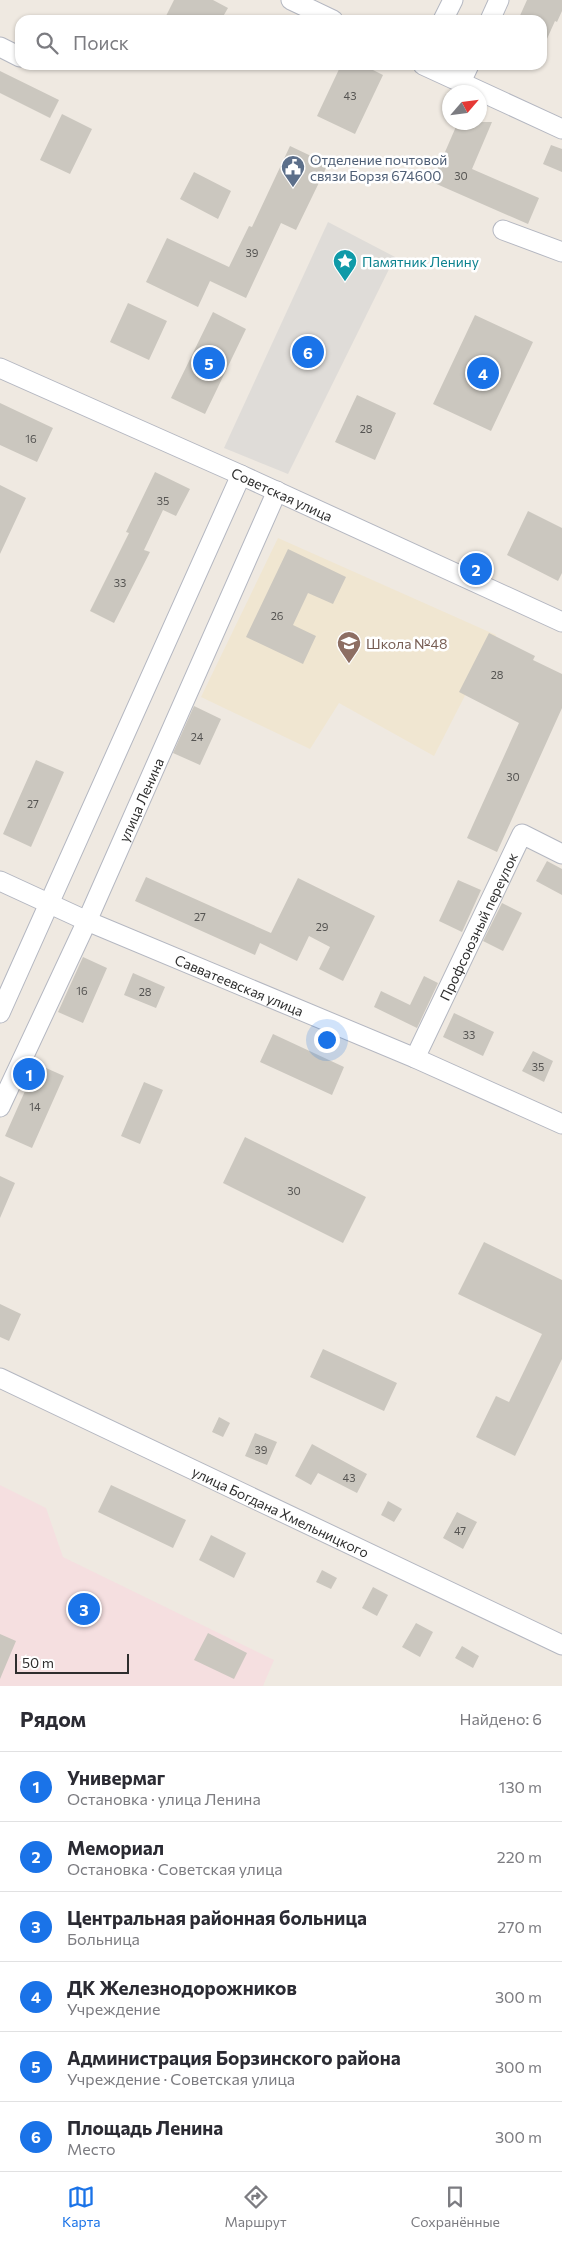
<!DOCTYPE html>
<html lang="ru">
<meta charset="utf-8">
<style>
body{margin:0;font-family:Commissioner,sans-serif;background:#f2f2f3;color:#2b2b33}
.compass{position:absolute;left:442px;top:85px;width:45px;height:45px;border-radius:50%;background:#fff;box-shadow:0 1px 4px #0004;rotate:62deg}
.scale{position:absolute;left:15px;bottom:12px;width:114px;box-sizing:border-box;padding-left:5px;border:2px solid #2e2e2e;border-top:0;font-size:14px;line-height:18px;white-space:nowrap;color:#2e2e2e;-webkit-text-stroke:4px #fff;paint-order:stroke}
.you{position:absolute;left:326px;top:1039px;width:18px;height:18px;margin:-12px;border:4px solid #fff;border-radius:50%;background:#1a73e8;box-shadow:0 0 0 8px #1a73e833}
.badge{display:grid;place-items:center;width:32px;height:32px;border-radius:50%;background:#1a73e8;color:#fff;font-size:16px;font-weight:700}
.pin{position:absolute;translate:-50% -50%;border:2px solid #fff;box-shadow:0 1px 5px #0006}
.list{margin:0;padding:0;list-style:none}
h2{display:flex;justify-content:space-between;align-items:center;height:65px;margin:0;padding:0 20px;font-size:21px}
h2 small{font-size:16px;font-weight:400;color:#7c7c81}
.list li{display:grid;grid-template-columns:32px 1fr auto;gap:15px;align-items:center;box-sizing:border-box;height:70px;padding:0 20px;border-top:1px solid #e1e1e2}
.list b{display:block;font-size:19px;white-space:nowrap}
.list p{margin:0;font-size:16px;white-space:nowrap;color:#7c7c81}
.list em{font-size:16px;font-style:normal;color:#7c7c81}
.icon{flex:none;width:28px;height:28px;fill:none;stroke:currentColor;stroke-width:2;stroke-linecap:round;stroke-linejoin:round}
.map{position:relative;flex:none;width:562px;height:1686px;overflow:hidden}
.search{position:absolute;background:#fff;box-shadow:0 1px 4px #0004;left:15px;right:15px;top:15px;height:55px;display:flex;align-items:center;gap:12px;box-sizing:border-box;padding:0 18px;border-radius:15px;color:#7c7c81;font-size:19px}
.sheet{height:485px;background:#fff}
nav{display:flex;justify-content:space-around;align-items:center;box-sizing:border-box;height:70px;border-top:1px solid #e1e1e2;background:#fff;font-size:14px;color:#7c7c81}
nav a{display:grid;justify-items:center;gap:2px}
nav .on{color:#1a73e8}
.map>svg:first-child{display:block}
</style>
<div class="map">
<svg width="562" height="1686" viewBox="0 0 562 1686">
<rect width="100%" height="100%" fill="#efe9e1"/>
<path fill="#f0e6d1" d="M278 538 496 635 434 756 339 703 310 749 201 697Z"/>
<path fill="#f5dfe0" d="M0 1485 46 1508 63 1557 274 1660 263 1686H0Z"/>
<path fill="#dfdcd8" d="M328 222 395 257 288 474 224 448Z"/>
<path fill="#cbc7bf" d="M174 0H213L228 8 221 20H201L193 16 191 20H164Z
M527 0H562V11L557 22 555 21 542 50V20H518Z
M341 65H363L383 75 355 134 317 116Z
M0 71 59 100 50 118 0 93Z
M62 114 92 129 70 174 40 160Z
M458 122H492L472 169 539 198 528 224 432 182Z
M551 145 562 149V172L543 164Z
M290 146 328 164 296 230 281 223 246 298 210 281 198 307 146 282 167 238 229 267 249 226 252 227Z
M194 172 231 191 218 219 180 199Z
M128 303 167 321 149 360 110 342Z
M213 312 246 329 205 414 171 398Z
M475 315 533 342 491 431 433 404Z
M357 395 396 413 375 460 335 442Z
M0 403 53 428 37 462 0 445Z
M155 472 190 489 176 516 163 510 144 550 150 552 114 623 90 611 129 533 126 532Z
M0 485 26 498 0 554Z
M528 511 562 528V573L558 581 507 555Z
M288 549 346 577 333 604 308 593 293 625 316 636 303 664 246 637Z
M489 633 535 656 533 660 562 674V708L497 852 467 838 519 723 459 692Z
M194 706 221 719 200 765 173 753Z
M36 760 64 772 31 847 3 834Z
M547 861 562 869V895L536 881Z
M146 877 271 933 298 878 375 916 343 981 319 969 330 947 309 936 297 961 260 943 255 955 135 901Z
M458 880 481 890 462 932 439 921Z
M502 903 522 913 503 951 483 941Z
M83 957 107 968 83 1023 58 1012Z
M133 973 165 987 156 1008 124 995Z
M424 976 438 983 417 1028 374 1007 381 991 410 1005Z
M454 1013 494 1032 483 1056 443 1037Z
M273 1034 344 1067 332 1095 260 1062Z
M533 1051 553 1061 544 1082 522 1071Z
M37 1064 64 1076 32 1148 5 1136Z
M144 1082 163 1090 140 1144 121 1136Z
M245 1137 366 1197 343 1243 223 1183Z
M0 1176 15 1183 0 1218Z
M484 1242 562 1280V1359L515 1456 476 1437 496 1396 509 1402 542 1334 458 1294Z
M0 1304 21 1314 9 1341 0 1337Z
M323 1349 397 1383 384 1411 310 1377Z
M219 1417 230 1423 223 1437 212 1432Z
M255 1433 277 1442 267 1465 245 1456Z
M312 1444 367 1474 357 1493 318 1473 311 1485 295 1476Z
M111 1485 186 1520 173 1548 98 1512Z
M388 1501 402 1509 394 1522 381 1515Z
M457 1512 477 1522 463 1549 443 1538Z
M211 1535 246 1553 234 1578 199 1560Z
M322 1570 337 1578 331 1589 316 1582Z
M373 1587 388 1595 377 1616 362 1608Z
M416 1623 433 1632 420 1657 402 1647Z
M208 1633 247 1653 234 1679 194 1660Z
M0 1634 16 1641 0 1679Z
M462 1646 479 1656 473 1668 455 1658Z"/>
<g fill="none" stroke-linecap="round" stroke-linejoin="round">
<g stroke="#b4b7c1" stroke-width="21">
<g id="minor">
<path d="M291 0 333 20"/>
<path d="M443 20 453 0"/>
<path d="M490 20 499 0"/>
<path d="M0 47 20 57"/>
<path d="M423 65 562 129"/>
<path d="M461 82 469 65"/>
<path d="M503 230 562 252"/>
<path id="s1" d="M0 368 241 475 562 622"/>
<path id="s2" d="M0 881 87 921 415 1058 562 1124"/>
<path d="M0 1013 241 475"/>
<path id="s3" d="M415 1058 522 834 562 854"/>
<path id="s4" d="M0 1107 87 921 277 491"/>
<path id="s5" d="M0 1378 562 1645"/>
</g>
</g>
<use href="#minor" stroke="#fff" stroke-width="19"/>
</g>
<defs>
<g id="civic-pin" transform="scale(1.25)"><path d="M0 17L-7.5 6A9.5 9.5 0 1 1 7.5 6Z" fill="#5c6f8a" stroke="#fff"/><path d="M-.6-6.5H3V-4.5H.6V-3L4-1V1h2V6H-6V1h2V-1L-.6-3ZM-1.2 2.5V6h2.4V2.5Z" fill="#fff"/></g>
<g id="sight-pin" transform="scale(1.25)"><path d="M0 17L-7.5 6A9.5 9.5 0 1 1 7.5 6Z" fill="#0f9aa8" stroke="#fff"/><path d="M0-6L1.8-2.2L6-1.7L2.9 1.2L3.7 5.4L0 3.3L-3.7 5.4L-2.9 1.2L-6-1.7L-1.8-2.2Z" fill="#fff"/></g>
<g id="school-pin" transform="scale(1.25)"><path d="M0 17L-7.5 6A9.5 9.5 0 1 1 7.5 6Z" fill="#8d6e63" stroke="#fff"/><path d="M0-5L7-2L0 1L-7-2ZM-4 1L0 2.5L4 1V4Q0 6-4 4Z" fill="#fff"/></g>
</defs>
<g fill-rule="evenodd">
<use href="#civic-pin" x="293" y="167"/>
<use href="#sight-pin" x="345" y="261"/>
<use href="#school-pin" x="349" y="643"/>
</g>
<g text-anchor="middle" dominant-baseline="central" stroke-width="5" stroke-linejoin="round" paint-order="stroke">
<g font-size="11" fill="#555452">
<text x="350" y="95">43</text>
<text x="461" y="175">30</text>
<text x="252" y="252">39</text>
<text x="366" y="428">28</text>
<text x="31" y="438">16</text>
<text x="163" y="500">35</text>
<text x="120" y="582">33</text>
<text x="277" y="615">26</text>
<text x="497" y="674">28</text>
<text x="197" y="736">24</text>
<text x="513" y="776">30</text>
<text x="33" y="803">27</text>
<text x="200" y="916">27</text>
<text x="322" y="926">29</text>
<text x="82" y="990">16</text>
<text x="145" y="991">28</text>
<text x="469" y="1034">33</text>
<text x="538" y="1066">35</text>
<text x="35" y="1106">14</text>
<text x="294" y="1190">30</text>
<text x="261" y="1449">39</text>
<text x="349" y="1477">43</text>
<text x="460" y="1530">47</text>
</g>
<g font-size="14" fill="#4e5e75" stroke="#fff" text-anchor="start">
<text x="310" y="159">Отделение почтовой<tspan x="310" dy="16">связи Борзя 674600</tspan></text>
</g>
<g font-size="14" fill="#0d838f" stroke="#fff" text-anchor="start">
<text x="362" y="261">Памятник Ленину</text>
</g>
<g font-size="14" fill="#2e2e2e" stroke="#fff">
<text stroke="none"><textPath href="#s1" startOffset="309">Советская улица</textPath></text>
<text stroke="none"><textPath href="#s4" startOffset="338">улица Ленина</textPath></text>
<text stroke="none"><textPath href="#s3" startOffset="146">Профсоюзный переулок</textPath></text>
<text stroke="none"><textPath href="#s2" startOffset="261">Савватеевская улица</textPath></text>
<text stroke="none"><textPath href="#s5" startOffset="311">улица Богдана Хмельницкого</textPath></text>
</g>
<g font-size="14" fill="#785e54" stroke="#fff" text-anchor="start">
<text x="366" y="643">Школа №48</text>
</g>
</g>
</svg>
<svg class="compass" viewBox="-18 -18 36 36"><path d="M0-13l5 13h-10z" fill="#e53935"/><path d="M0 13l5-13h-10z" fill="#7c7c81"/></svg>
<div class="scale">50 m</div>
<div class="you"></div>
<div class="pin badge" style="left:29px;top:1074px">1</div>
<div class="pin badge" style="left:476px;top:569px">2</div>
<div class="pin badge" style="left:84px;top:1609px">3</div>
<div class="pin badge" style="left:483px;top:373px">4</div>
<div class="pin badge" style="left:209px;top:363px">5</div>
<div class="pin badge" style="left:308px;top:352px">6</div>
<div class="search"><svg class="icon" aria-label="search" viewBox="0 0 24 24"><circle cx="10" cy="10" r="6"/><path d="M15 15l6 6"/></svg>Поиск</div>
</div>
<section class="sheet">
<h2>Рядом<small>Найдено: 6</small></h2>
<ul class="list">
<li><span class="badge">1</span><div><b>Универмаг</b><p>Остановка · улица Ленина</p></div><em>130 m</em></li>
<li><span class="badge">2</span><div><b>Мемориал</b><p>Остановка · Советская улица</p></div><em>220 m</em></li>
<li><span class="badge">3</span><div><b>Центральная районная больница</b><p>Больница</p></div><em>270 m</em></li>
<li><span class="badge">4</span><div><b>ДК Железнодорожников</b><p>Учреждение</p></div><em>300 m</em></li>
<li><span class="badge">5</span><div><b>Администрация Борзинского района</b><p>Учреждение · Советская улица</p></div><em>300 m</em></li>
<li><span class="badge">6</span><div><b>Площадь Ленина</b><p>Место</p></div><em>300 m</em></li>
</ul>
</section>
<nav>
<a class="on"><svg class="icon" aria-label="map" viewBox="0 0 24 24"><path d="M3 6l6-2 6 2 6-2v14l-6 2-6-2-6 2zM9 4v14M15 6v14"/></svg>Карта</a>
<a><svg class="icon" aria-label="directions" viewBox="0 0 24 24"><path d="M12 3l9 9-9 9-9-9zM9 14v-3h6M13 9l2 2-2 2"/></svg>Маршрут</a>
<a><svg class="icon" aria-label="saved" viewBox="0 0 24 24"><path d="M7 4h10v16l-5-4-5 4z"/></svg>Сохранённые</a>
</nav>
